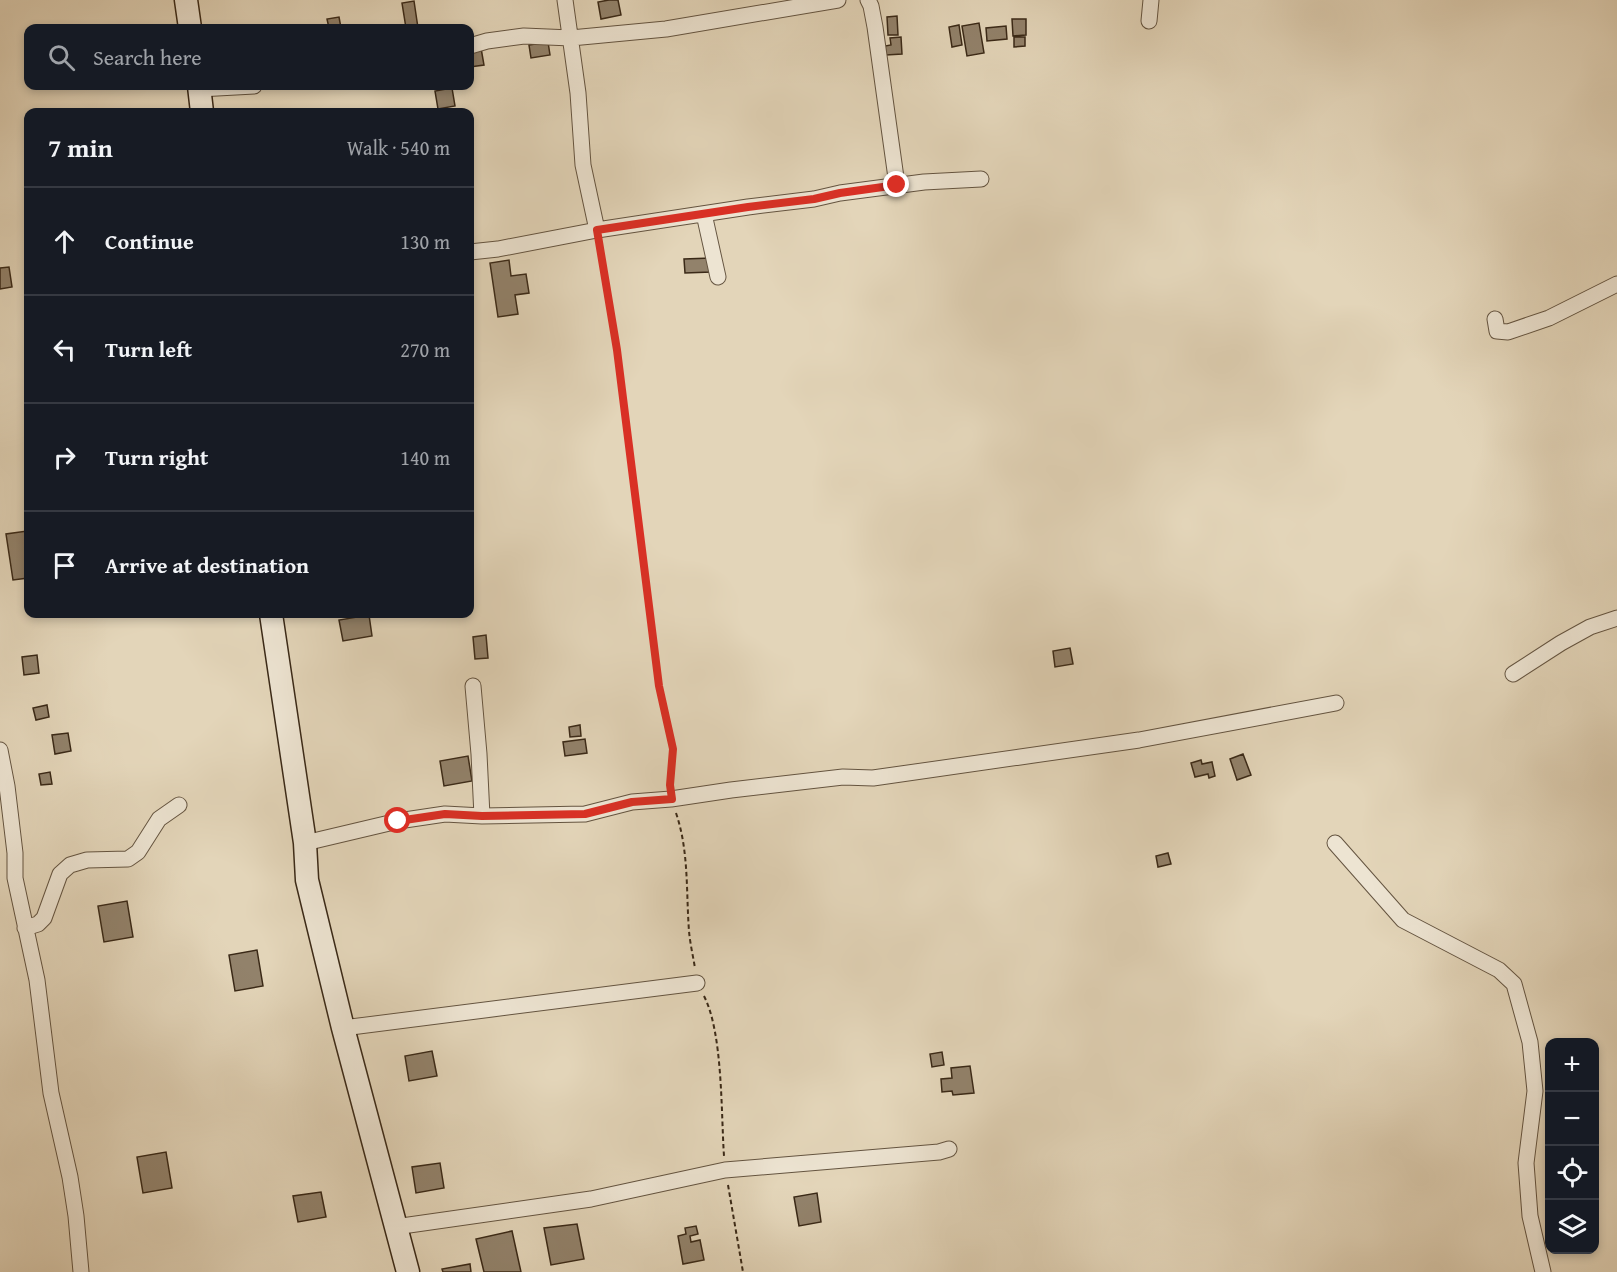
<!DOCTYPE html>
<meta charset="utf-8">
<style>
body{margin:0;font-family:"Gentium Book Plus",serif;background:#242831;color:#f1f3f6}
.controls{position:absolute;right:18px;bottom:18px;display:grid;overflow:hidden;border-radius:12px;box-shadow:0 3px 9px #0003}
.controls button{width:54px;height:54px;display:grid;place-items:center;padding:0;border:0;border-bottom:2px solid #363941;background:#171b24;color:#f1f3f6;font:30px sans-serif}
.stop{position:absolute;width:18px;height:18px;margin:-14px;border:4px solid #d93025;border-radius:50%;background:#fff}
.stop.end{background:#d93025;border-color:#fff;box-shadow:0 2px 6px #0008}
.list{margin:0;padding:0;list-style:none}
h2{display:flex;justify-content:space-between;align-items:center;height:78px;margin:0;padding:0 24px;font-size:26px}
h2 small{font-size:20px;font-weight:400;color:#9ea1a6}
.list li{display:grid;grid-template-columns:39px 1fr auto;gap:18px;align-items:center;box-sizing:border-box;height:108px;padding:0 24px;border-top:2px solid #363941}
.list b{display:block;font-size:22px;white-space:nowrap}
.list em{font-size:20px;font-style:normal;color:#9ea1a6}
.icon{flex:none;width:33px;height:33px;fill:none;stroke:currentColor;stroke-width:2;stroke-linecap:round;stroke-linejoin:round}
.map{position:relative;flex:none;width:1617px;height:1272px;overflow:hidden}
.search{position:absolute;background:#171b24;box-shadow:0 3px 9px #0003;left:24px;top:24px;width:450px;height:66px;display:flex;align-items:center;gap:15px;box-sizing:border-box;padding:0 21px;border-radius:12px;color:#9ea1a6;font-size:22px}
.panel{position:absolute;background:#171b24;box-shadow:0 3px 9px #0003;left:24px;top:108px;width:450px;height:510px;border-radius:12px}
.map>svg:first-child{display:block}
</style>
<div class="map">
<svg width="1617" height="1272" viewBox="0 0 1617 1272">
<rect width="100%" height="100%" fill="#e3d5b9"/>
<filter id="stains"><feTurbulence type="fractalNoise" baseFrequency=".00333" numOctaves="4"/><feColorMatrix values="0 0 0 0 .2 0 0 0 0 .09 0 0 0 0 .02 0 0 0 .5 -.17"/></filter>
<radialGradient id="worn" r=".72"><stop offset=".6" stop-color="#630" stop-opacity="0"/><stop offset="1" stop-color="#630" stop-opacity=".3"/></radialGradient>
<path fill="#92826b" stroke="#3a2917" stroke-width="1.5" d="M609 0H618L621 15 601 19 598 2Z
M414 1 418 28H406L402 3Z
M897 16 898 35H888L887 17Z
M339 17 341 28H329L327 19Z
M1012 19H1026V35L1013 36Z
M979 23 984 53 967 56 962 26Z
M959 25 962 45 952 47 949 27Z
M1006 26 1007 39 987 41 986 28Z
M901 37 902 54 886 55 885 46 891 45 890 38Z
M1014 37H1025V46L1014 47Z
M548 42 550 55 531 58 529 45Z
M481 48 484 65 470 67V50Z
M452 88 455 106 438 109 435 91Z
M711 258V272L685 273 684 259Z
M509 260 511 276 526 274 529 293 515 295 518 314 498 317 490 263Z
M9 267 12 287 0 289V268Z
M27 531 28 578 13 580 6 534Z
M369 615 372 636 343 641 339 620Z
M486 635 488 658 475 659 473 637Z
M1070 648 1073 664 1055 667 1053 651Z
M37 655 39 673 24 675 22 657Z
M47 705 49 717 36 720 33 708Z
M580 725 581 736 570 737 569 727Z
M68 733 71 751 55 754 52 735Z
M585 739 587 753 565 756 563 742Z
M1243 754 1251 775 1237 780 1230 759Z
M468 756 472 781 444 786 440 761Z
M1201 760 1202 764 1212 762 1215 776 1209 778 1208 774 1195 777 1191 763Z
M50 772 52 784 41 785 39 774Z
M1168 853 1171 864 1158 867 1156 856Z
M127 901 133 937 104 942 98 906Z
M257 950 263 986 235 991 229 955Z
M432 1051 437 1076 409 1081 405 1056Z
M942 1052 944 1065 932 1067 930 1054Z
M970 1066 974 1093 953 1095 952 1091 942 1092 941 1079 952 1078 951 1068Z
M166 1152 172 1188 143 1193 137 1157Z
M440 1163 444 1188 416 1193 412 1167Z
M321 1192 326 1217 298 1222 293 1196Z
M817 1193 821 1222 799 1226 794 1197Z
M577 1224 584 1259 551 1265 544 1228Z
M696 1226 698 1234 690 1236 691 1242 700 1240 704 1260 683 1264 678 1236 686 1234 685 1228Z
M512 1231 521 1272H484L476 1239Z
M470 1264 471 1272H443L442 1269Z"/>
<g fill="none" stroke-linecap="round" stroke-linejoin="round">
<g stroke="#645440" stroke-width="17">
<path id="street" d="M565 0 578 93 583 165 597 230
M868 0 871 6 875 27 897 185
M1149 21 1151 0
M470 46 487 41 524 36 571 38 666 29 838 0
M199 89 254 86
M704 214 718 277
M470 252 498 249 597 230 748 207 814 199 840 193 924 182 981 179
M1495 319 1497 331 1508 332 1549 318 1617 284
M1513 674 1561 643 1590 627 1617 618
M473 686 479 754 482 816
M0 750 7 786 15 853V878L37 980 51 1093 70 1177 76 1216 81 1272
M305 843 398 821 445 814 482 816 585 814 632 802 671 799 731 790 843 777 873 778 1139 740 1336 703
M1335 843 1403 920 1499 970 1514 984 1530 1042 1535 1091 1526 1163 1530 1216 1543 1272
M25 928 38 924 44 918 60 874 70 865 87 860 128 859 138 852 159 819 179 805
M343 1028 697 983
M395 1227 591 1199 725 1170 939 1152 949 1149"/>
</g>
<g stroke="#3a2917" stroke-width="25">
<path id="secondary" d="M186 0 190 28
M199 86 202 112
M271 614 305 843 307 880 343 1028 408 1272"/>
</g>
<path stroke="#3a2917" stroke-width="2" stroke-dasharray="4.5 3" stroke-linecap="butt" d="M600 244 617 350 659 686 673 749 670 785
M676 813C689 851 686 891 689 931 690 943 693 956 695 968
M704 996C723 1033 721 1113 724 1156
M728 1185 743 1272"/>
<use href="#street" stroke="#ede4d2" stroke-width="15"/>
<use href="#secondary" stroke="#ede4d2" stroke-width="22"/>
</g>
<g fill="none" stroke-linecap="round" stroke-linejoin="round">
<path stroke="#d93025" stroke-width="8" d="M398 821 445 814 482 816 585 814 632 802 672 799 670 785 673 749 659 686 617 350 597 230 748 207 814 199 840 193 897 185"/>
</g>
<rect width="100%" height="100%" filter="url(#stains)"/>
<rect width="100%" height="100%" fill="url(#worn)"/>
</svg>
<div class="controls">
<button>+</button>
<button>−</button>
<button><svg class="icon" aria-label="locate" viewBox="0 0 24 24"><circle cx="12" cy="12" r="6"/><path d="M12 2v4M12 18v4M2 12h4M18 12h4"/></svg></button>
<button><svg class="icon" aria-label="layers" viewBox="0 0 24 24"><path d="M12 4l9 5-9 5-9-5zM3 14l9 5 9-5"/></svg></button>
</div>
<div class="stop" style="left:398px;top:821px"></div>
<div class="stop end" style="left:897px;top:185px"></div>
<div class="search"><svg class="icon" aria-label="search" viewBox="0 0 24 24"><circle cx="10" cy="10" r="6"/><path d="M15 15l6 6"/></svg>Search here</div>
<section class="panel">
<h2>7 min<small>Walk · 540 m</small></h2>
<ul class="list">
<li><svg class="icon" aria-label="ahead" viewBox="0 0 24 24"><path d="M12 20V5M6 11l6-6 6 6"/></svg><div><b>Continue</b></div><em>130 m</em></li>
<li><svg class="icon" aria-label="left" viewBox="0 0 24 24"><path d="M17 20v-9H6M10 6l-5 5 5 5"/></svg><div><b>Turn left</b></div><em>270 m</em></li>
<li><svg class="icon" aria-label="right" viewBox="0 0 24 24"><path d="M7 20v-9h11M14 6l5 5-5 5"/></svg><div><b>Turn right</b></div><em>140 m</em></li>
<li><svg class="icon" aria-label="arrive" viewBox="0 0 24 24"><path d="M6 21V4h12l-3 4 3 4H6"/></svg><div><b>Arrive at destination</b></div></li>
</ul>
</section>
</div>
